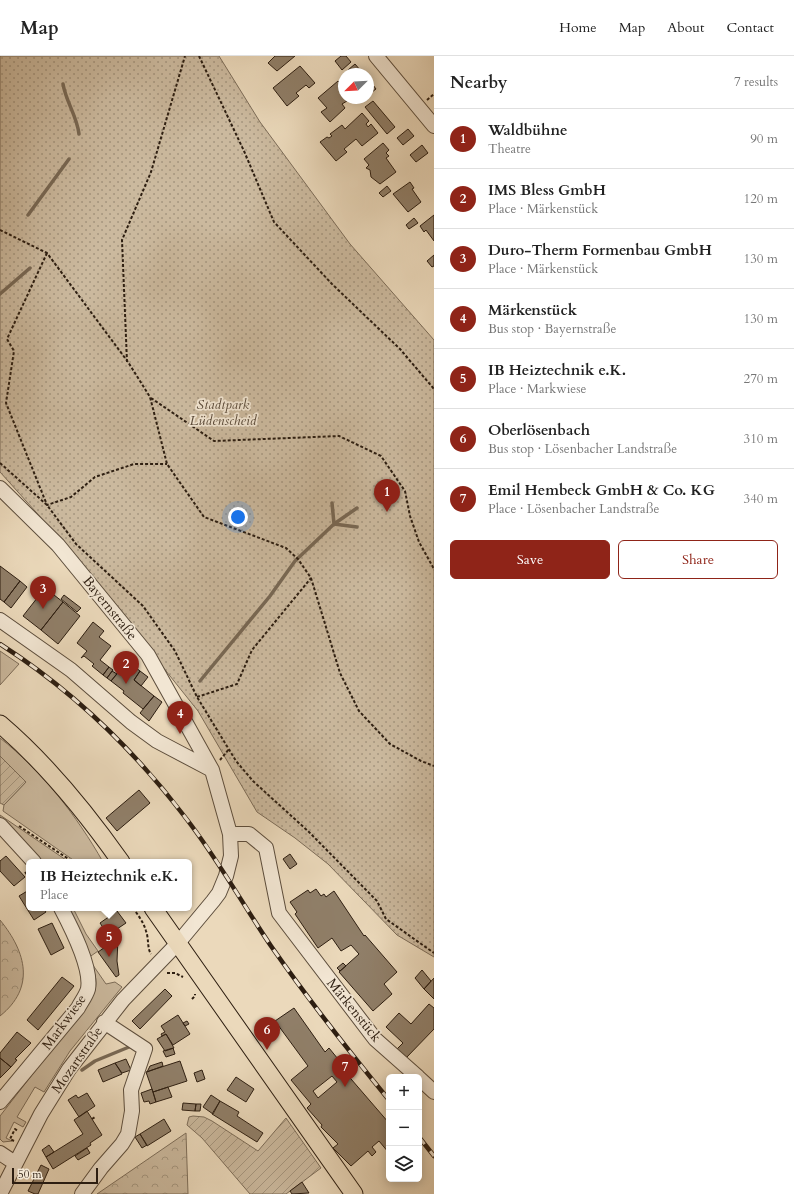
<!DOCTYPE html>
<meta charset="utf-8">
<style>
body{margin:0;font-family:Cardo,serif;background:#f6f6f6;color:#222}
.controls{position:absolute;right:12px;bottom:12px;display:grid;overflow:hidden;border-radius:6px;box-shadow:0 2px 10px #0003}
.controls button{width:36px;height:36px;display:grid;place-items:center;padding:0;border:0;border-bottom:1px solid #e0e0e0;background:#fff;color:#222;font:20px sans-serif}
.compass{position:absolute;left:338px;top:12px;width:36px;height:36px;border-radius:50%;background:#fff;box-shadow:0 2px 10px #0003;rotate:246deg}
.scale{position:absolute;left:12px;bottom:10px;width:86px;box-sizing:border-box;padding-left:4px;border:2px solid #2d1e11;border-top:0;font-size:11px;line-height:14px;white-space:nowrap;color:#2d1e11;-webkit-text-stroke:3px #f2e6d3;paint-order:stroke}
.you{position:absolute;left:238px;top:461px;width:14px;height:14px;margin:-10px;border:3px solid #fff;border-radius:50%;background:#1a73e8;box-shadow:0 0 0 6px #1a73e833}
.badge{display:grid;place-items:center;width:26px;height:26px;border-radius:50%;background:#8f2418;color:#fff;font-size:13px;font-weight:700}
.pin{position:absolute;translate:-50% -33px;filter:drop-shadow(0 1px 2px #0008)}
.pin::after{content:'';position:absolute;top:21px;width:14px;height:12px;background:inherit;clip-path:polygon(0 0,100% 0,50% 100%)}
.popup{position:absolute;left:26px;top:803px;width:166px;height:52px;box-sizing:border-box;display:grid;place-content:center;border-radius:6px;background:#fff;filter:drop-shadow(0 1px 3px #0005);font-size:13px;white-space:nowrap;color:#767676}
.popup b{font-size:15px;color:#222}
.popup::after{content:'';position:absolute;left:50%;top:100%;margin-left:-8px;border:8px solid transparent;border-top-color:#fff}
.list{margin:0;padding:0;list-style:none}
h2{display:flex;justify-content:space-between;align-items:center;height:52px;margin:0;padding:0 16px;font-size:17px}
h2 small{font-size:13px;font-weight:400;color:#767676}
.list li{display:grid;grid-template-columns:26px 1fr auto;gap:12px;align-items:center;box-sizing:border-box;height:60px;padding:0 16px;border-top:1px solid #e0e0e0}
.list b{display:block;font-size:15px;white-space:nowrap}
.list p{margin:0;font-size:13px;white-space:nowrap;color:#767676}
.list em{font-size:13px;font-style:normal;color:#767676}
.actions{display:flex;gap:8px;padding:12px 16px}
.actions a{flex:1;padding:9px 0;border:1px solid #8f2418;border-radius:6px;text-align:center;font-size:14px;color:#8f2418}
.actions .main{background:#8f2418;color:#fff}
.icon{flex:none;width:22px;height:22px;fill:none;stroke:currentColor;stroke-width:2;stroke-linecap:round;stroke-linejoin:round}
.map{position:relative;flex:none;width:434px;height:1138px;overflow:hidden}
header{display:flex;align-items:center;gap:24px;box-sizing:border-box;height:56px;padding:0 20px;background:#fff;border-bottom:1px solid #e0e0e0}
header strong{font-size:19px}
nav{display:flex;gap:22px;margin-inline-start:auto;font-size:14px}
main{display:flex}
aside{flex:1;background:#fff}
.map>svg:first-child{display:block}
</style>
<header>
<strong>Map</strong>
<nav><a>Home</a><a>Map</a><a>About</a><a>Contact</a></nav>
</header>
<main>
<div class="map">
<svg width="434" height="1138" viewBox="0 0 434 1138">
<defs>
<pattern id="forest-crowns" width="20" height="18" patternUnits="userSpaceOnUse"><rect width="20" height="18" fill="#cbb99e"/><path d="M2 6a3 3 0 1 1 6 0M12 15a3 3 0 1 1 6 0" fill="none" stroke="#a5967f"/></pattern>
<pattern id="park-dots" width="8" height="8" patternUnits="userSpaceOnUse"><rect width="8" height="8" fill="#cbb99e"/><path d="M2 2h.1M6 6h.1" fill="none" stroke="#a5967f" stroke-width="1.8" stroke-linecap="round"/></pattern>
<pattern id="garden-furrows" width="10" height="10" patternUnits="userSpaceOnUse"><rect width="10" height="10" fill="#cbb99e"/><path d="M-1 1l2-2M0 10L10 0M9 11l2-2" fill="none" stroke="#a5967f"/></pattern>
</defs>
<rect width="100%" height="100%" fill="#ebd9bb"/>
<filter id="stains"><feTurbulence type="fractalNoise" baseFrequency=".005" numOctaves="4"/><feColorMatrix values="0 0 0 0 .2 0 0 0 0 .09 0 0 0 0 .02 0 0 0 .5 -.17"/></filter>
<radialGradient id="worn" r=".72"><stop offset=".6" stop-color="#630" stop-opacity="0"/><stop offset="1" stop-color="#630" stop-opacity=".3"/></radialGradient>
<path fill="#cbb99e" stroke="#7c6c58" d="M0 595 19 608 0 629Z
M0 682C42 715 77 760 103 806H76L3 755 4 749 26 726 0 700Z
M0 759 69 806H39L0 764Z
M66 852H73L86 878 98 895 88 902 106 928 115 926 122 931 70 995 44 1036 35 1031 17 1061 26 1066 23 1071 14 1066 6 1082 12 1085 3 1086 0 1083V1060L88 947C94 938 98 930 95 919Z"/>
<path fill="url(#forest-crowns)" stroke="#7c6c58" d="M0 864C27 897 35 932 0 960Z
M186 1077 188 1138H97Z"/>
<path fill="url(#park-dots)" stroke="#7c6c58" d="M0 0H219L260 66 350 188 434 284V901L397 879 328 808 295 782 257 756 198 655 62 485 0 416Z"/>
<path fill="url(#garden-furrows)" stroke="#7c6c58" d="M0 700 26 726 4 749 0 747Z
M193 1060 204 1061 212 1065 258 1095 286 1062 321 1112 286 1138H250L202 1082 187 1069 189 1061Z"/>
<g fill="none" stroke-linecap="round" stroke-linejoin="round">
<path stroke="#786854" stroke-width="3.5" d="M63 28C66 46 77 60 79 78
M28 159 69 103
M0 238 30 212
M332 447 334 468 357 471
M200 625 270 540 295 505 334 468 357 452
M82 1014 95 1005 129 991"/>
</g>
<path fill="#907f69" stroke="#2d1e11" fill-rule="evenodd" d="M275 0H295L277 15 268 7Z
M341 0H346L351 6 342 14 335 5Z
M355 8 361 15 357 18H351L348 14Z
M300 10 315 27 309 32 306 29 296 37 299 40 287 50 273 32Z
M338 25 344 31 339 35 347 45 342 48 345 52 330 66 321 56 327 52 318 42Z
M370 25 376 33 368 39V27Z
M373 45 395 71 387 78 365 51Z
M362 57 369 65 366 68 368 71 371 68 378 77 362 90 356 83 344 93 347 96 336 105 320 86 327 81 329 82 332 80 330 78 342 69 345 73Z
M408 73 414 80 403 89 397 82Z
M383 87 389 94 386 97 389 100 386 102 396 116 380 128 371 121 370 114 366 112 369 109 364 103Z
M422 89 428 97 416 106 410 99Z
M410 126 414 132 412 133 421 146 408 156 393 138Z
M387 130 391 135 383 141 379 137Z
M434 159V185L426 174 424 176 420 170Z
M414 162 418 167 409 173 406 169Z
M434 199V210L432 211 427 205Z
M0 510 20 525 4 546 0 543Z
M39 523 43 526 37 534 33 531Z
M20 525 27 531 11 552 4 546Z
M45 532 63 546 41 574 23 560Z
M64 539 81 552 77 556 61 543Z
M63 546 80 560 58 588 41 574Z
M93 566 104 575 99 581 111 590 100 604 109 611 103 619 92 610 94 608 84 600 81 602 87 595 77 587Z
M127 605 140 615 134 624 154 640 143 653 123 637 124 635 111 625Z
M109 611 113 614 107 622 103 619Z
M112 615 117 618 111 625 107 622Z
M140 615 148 621 141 630 134 624Z
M154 640 162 646 149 665 140 657Z
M139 734 150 747 117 775 106 762Z
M290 798 297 808 290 813 283 803Z
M6 800 25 821 14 830 0 815V805Z
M316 833 321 840 324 838 326 841 334 835 364 880 365 879 397 916 384 928 392 938 373 955 339 916 359 898 351 889 341 895 332 882 318 892 295 858 297 856 290 846 308 834 310 837Z
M29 834V852H43L46 856 34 864 19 840Z
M100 852H111L104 857Z
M117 855 126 867 108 879 100 867Z
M52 867 64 892 51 899 38 873Z
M118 882 117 905 119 919 116 921 98 896Z
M343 907 346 910 340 915 337 912Z
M422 914 431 925 424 933 415 922Z
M62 921 74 930 38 974 27 964Z
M434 922V943L424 933Z
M165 933 172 940 140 973 132 965Z
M429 948 434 952V973L406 1002 397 993 403 987 386 971 399 957 411 968Z
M294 952 325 996 329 992 347 1014 345 1016 389 1067V1097L379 1085 372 1091 376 1096 372 1100 368 1095 351 1110 333 1092 338 1088 321 1071 322 1069 307 1052 311 1048 291 1024 308 1010 275 965ZM332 1020 337 1026 318 1042 313 1035Z
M178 959 190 978 173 989 166 978 162 980 161 978 165 976 161 970Z
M187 965 189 968 185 970 183 967Z
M17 976 31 987 15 1003 17 1004 11 1011 0 1002V997Z
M166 978 174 992 165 995 157 983Z
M173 992 175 998 166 1001 163 995Z
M0 1002 11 1011 0 1022Z
M126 1003 131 1014 122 1017 115 1007Z
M180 1005 187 1025 153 1036 146 1016Z
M162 1006 163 1010 147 1016 150 1010Z
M115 1007 122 1018 103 1026 98 1014Z
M202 1014 205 1023 197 1026 194 1017Z
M236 1021 254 1033 246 1046 227 1034Z
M168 1031 172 1041 156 1046 153 1036Z
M152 1033 156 1046 150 1048 149 1045 144 1046 141 1037Z
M87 1037 95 1050 79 1061 68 1044 76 1039 78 1042Z
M211 1039 220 1045 213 1058 203 1051Z
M220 1045 239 1056 237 1060 263 1077 257 1086 212 1058Z
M183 1047 196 1048 195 1055 182 1054Z
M196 1048H201L200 1055H195Z
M87 1055 102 1079 90 1087 91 1089 53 1113 46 1101 83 1078 74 1064Z
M164 1063 171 1075 147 1090 140 1078Z
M140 1078 147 1089 142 1092 135 1081Z
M49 1089 54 1096 46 1101 42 1094Z
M87 1092 90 1097 78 1104 75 1100Z
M41 1109 49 1113 38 1138H35L28 1135Z
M302 1126 309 1137 292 1138 290 1135Z"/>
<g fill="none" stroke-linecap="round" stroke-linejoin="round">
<g stroke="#5c4d3c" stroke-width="16">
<path id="minor" d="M376 0 434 70
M0 432 58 489 148 599 212 714 230 778 231 800 226 820 219 837 213 845 178 887 123 944 69 1013 41 1058 0 1138
M0 564 71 614 131 666 157 685 212 714
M0 769 34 806
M230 778H249L266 792 279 857 375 983 418 1021
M419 1022 434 1036
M0 1046 78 952C81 946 86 940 88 933 92 911 71 871 61 852
M0 1097 15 1107
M82 1138 101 1112 122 1088 128 1078 132 1055 131 1034 145 993 104 966"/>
</g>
<g stroke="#2d1e11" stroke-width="19">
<path id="major" d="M0 668C47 708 85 755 121 806
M153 852 354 1138"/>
</g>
<path stroke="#2d1e11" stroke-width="2" stroke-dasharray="3 2" stroke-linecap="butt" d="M199 0 244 95 274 166 332 228 400 293 434 333
M427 44 434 38
M0 174 47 197 128 306 150 341 167 408 204 461 286 492 298 503 311 522 340 617 359 655 390 688 421 705 434 710
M47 197 7 283 14 295 6 347 47 449 71 441 95 421 134 408H167
M127 306 122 184 151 116 185 0
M151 342 214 385 339 380 381 400 405 435 410 460 419 486 434 513
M0 407 47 449 76 488 143 550 175 595 197 641 236 705 253 725 309 776 377 845 386 863 434 897
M197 641 237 628 252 594 311 522
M220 704 229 693
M19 770 73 806
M25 816 29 821
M133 852C138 859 144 867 146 875 149 883 147 892 151 898
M167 917H175L183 921
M192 943 195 940V938
M92 1063 95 1061
M14 1085 10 1083 15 1073 18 1075"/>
<use href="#minor" stroke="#f2e6d3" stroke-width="14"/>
<use href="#major" stroke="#ebd9bb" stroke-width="17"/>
<g stroke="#2d1e11" stroke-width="4.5">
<path id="rail" d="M0 588C72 634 134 694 185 761 217 802 242 847 271 890 308 943 348 994 389 1044
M419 1081 434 1100"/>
</g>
<use href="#rail" stroke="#f2e6d3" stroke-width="3" stroke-dasharray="9" stroke-linecap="butt"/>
</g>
<g text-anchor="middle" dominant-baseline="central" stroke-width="3.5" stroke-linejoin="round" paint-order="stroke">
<g font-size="14" font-style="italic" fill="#5c4c3b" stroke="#f2e6d3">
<text x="223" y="348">Stadtpark<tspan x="223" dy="16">Lüdenscheid</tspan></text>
</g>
<g font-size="14" fill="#2d1e11" stroke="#f2e6d3">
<text transform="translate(110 552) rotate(51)">Bayernstraße</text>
<text transform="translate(354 954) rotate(51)">Märkenstück</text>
<text transform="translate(64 966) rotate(-54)">Markwiese</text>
<text transform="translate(77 1004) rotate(-55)">Mozartstraße</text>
</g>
</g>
<rect width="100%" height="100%" filter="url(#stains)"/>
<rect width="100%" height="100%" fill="url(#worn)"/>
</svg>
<div class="controls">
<button>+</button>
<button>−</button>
<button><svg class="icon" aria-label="layers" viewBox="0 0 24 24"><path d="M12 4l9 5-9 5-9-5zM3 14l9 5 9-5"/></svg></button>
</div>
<svg class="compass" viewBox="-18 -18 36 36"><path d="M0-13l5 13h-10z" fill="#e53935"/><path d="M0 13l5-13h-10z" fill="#767676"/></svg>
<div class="scale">50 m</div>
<div class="you"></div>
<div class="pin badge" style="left:387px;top:456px">1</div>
<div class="pin badge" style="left:126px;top:628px">2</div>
<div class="pin badge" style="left:43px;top:553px">3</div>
<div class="pin badge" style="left:180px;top:678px">4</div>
<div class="pin badge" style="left:109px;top:901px">5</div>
<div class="popup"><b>IB Heiztechnik e.K.</b>Place</div>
<div class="pin badge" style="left:267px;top:994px">6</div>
<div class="pin badge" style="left:345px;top:1031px">7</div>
</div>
<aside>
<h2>Nearby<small>7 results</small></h2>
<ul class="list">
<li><span class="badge">1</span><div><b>Waldbühne</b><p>Theatre</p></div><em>90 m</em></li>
<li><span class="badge">2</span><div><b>IMS Bless GmbH</b><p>Place · Märkenstück</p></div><em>120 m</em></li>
<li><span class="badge">3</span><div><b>Duro-Therm Formenbau GmbH</b><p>Place · Märkenstück</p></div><em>130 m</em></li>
<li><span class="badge">4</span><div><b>Märkenstück</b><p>Bus stop · Bayernstraße</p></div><em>130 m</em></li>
<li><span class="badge">5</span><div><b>IB Heiztechnik e.K.</b><p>Place · Markwiese</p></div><em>270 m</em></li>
<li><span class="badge">6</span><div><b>Oberlösenbach</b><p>Bus stop · Lösenbacher Landstraße</p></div><em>310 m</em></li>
<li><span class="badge">7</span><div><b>Emil Hembeck GmbH &amp; Co. KG</b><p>Place · Lösenbacher Landstraße</p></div><em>340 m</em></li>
</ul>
<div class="actions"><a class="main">Save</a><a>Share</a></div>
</aside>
</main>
